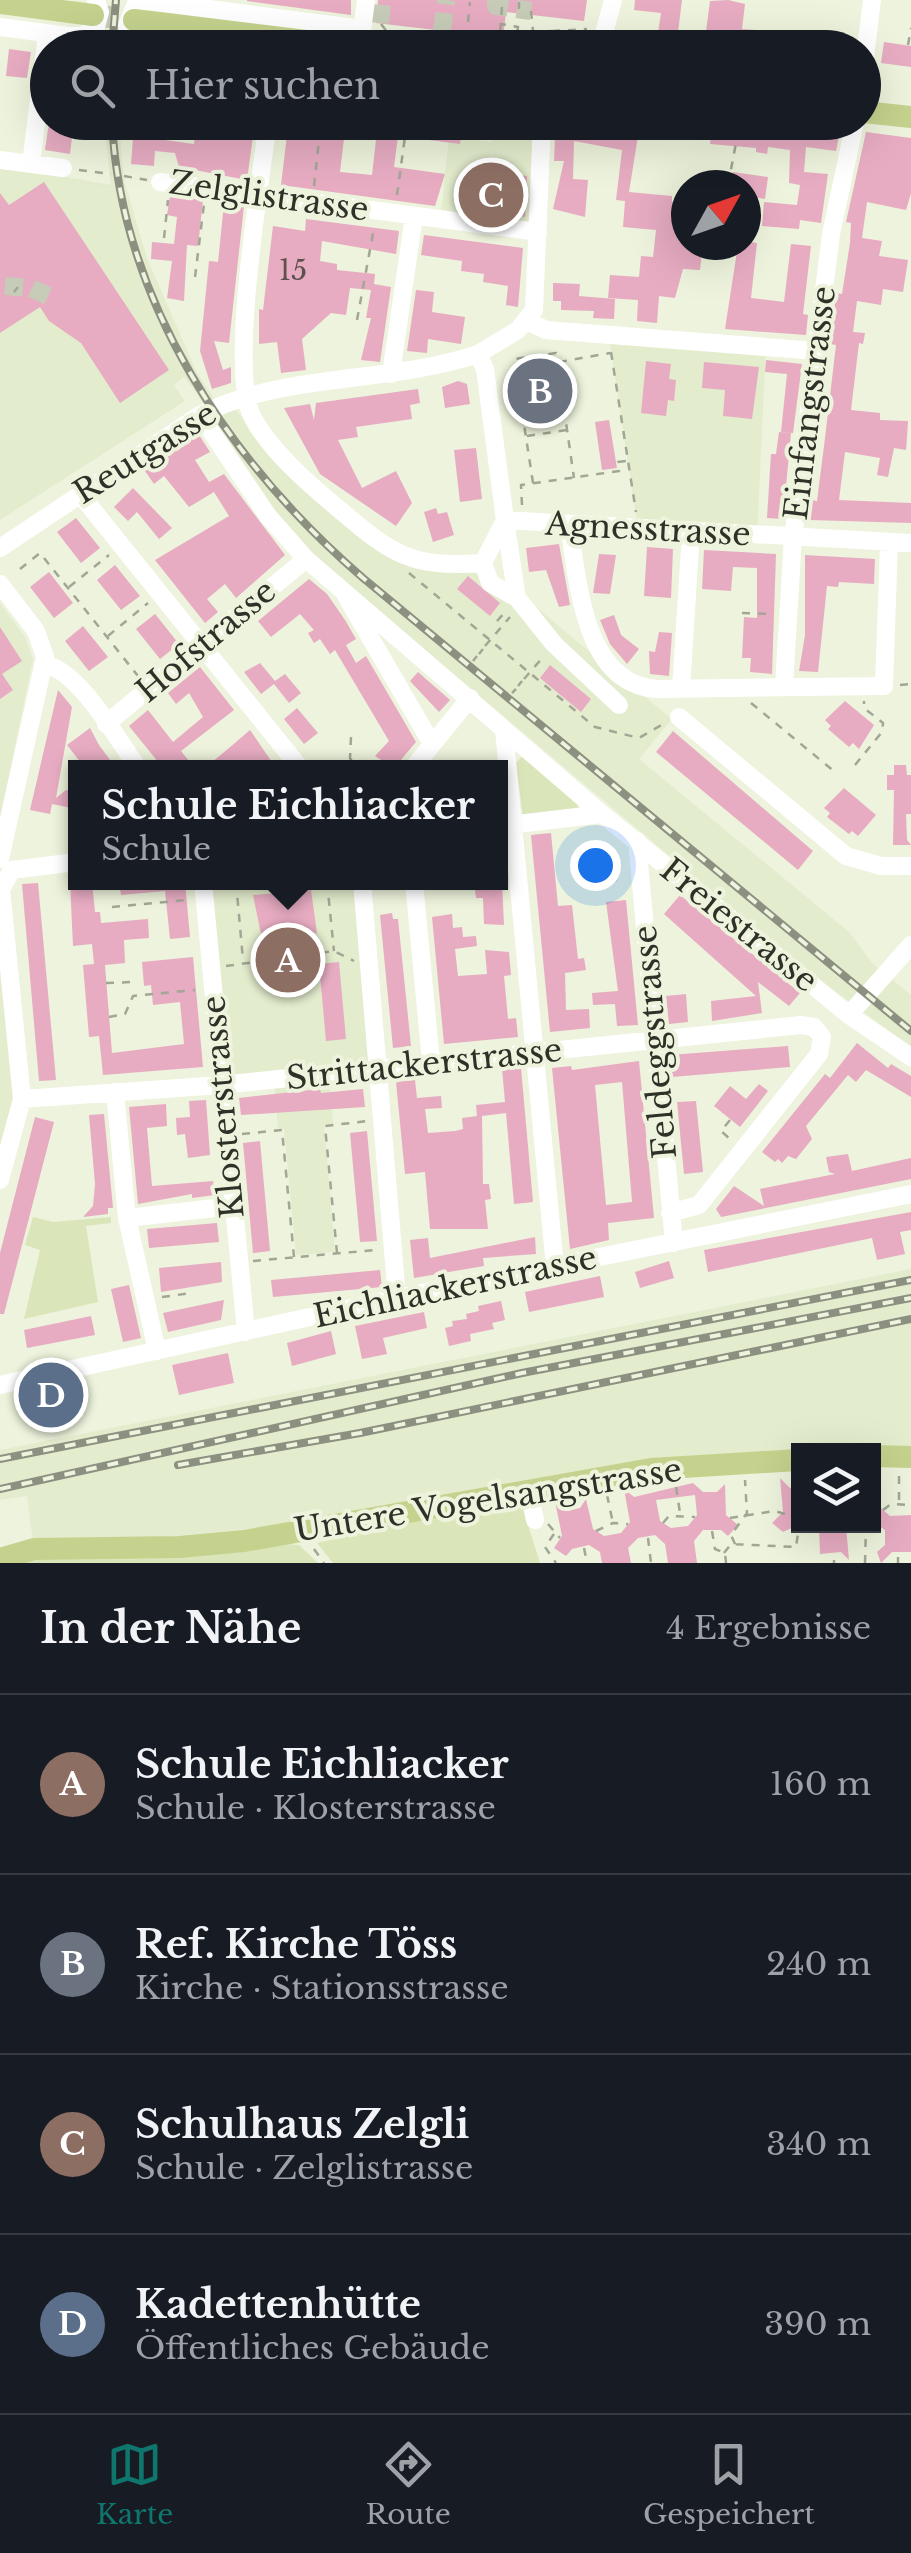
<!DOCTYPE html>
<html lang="de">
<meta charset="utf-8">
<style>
body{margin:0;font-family:"Libre Baskerville",serif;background:#20242c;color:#f1f3f6}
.controls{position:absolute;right:30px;bottom:30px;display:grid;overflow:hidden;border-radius:0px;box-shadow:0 10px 40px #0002}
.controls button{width:90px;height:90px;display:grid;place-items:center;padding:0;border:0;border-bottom:2px solid #363941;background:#171b24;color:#f1f3f6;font:50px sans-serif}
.compass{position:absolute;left:671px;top:170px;width:90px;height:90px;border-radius:50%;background:#171b24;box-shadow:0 10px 40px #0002;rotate:50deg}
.you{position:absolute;left:595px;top:865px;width:35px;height:35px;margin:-25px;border:8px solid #fff;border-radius:50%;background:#1a73e8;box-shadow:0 0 0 15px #1a73e833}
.badge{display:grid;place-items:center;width:65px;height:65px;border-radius:50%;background:#0f766e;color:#fff;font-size:32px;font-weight:700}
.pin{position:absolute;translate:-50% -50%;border:5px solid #fff;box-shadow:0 2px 10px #0006}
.popup{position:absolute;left:68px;top:760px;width:440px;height:130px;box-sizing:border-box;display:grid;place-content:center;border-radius:0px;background:#171b24;filter:drop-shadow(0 2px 8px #0005);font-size:32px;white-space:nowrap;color:#9ea1a6}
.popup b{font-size:38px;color:#f1f3f6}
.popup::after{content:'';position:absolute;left:50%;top:100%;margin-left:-20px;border:20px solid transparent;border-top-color:#171b24}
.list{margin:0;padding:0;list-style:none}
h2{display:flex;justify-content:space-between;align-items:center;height:130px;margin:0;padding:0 40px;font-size:42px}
h2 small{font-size:32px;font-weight:400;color:#9ea1a6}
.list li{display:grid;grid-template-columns:65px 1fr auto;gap:30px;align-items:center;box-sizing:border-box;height:180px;padding:0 40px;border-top:2px solid #363941}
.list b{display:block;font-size:38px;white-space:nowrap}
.list p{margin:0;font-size:32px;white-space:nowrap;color:#9ea1a6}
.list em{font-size:32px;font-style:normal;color:#9ea1a6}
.icon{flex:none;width:55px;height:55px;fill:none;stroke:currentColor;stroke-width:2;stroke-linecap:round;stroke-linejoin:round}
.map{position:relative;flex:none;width:911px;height:1563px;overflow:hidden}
.search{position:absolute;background:#171b24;box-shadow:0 10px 40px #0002;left:30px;right:30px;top:30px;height:110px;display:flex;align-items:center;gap:25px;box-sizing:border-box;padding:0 35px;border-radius:55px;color:#9ea1a6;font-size:38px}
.sheet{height:850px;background:#171b24}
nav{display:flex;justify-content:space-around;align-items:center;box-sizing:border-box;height:140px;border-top:2px solid #363941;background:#171b24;font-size:28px;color:#9ea1a6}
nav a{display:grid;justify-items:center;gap:5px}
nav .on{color:#0f766e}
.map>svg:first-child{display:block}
</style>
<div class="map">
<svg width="911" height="1563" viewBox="0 0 911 1563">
<rect width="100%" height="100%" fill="#edf3dc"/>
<path fill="#e3eccd" d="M104 123H119L124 180 147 258 196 371 215 400 233 406 253 432 382 552 477 569 501 579 672 719 639 759 849 932 872 963 911 995V1047L793 960 335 574 288 531 209 421 214 417 184 377 174 385 185 401 0 520V165L111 185Z
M495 123H542L538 232 440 221 449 137 492 142Z
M609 336 766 347 757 535 638 529Z
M0 603 25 637 33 659 0 819Z
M203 883H362L376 1068 329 1074 333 1123 324 1125 335 1252 296 1255 284 1129 278 1128 274 1080 221 1085Z
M0 946 14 1098 0 1153Z
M911 1269V1457L874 1450H798L369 1518 34 1549 27 1496 0 1500V1450Z"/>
<path fill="#dae6ba" d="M523 755 574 798 580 811 523 816 516 763Z
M33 1217 53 1222 111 1217V1223L86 1226 98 1302 24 1319 40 1250 25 1245Z
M518 1493 540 1563H333L317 1543Z
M244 1541 299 1545 318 1563H0Z"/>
<path fill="#e7acc2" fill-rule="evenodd" d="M351 0V15L247 1V0Z
M378 0H587L584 21 506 12 503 38 376 23Z
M635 0H682L676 48H624L626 35 657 40 661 13 634 10Z
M728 0 745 4 742 29 756 30 755 44 718 48 719 41 705 39 710 1Z
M884 42 911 46V67L881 63Z
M9 49 31 52 27 78 6 76Z
M49 122H74L70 154 45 150Z
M283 122H346L340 172 372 175 378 122H463L460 144 398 136 394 167 445 174 435 206 281 185 287 135 282 134Z
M566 122H575L574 131 595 134 596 122H681L675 137 639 130 629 192 672 196V202L686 203V245H703L700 270 683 269 675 298 659 296 657 323 637 321 638 300 608 298 610 275 639 277 641 256 653 257 656 230 623 227 625 201 616 200 622 150 574 141 573 179 588 180 585 217 553 209 564 161H554L555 137H565Z
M705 122 841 127 836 151 806 147 804 172 828 174 821 223 800 220 799 229 762 226 764 202 797 205 800 185 789 183 790 150 768 147 767 154 756 152V148L710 144 711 135 703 134Z
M134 125 166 127 165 140 194 144 196 126 254 129 247 180 179 167 175 153 155 151 154 166 131 164Z
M866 132 911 138V193L906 210 867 202 862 238 882 241 879 256 908 260 903 292 883 289 881 305 857 301 853 332 865 333 863 344 859 343 851 410 880 413V420L908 421 907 437 906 450 894 448 888 477 877 475 880 458 845 452 839 500 911 503V523L810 520 811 500 817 501 825 438 836 345 830 344 836 293 842 294 850 243 851 223 846 222Z
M733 172 768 177 765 199 746 196V185H731Z
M505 174 527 176 525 217 478 208 480 178 505 180Z
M44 182 169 370 120 403 81 343 49 321 40 307 0 333V193L9 205Z
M170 196 203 200 198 246 187 245 184 301 167 298 172 261 151 259 152 242 174 244 177 217 167 215Z
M224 204 244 206 229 343 214 341 223 370 231 367V383L212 389 200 351 209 261 218 262Z
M306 219 399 231 396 254 322 241 320 261 337 264V270L375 274 374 284 391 287 380 362 361 360 371 318H366L371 290 350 288 346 315 331 313 302 339 306 370 281 373 277 342 259 344V309L263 310 273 226 305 231Z
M424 235 523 248 518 307 506 305 508 286 483 282 484 274 461 271 462 261 421 255Z
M746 241 757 243 751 298 784 302 791 244 811 246 803 314 808 315 806 335 725 329 738 245Z
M553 283 580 284 579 296 615 299 614 319 593 318 594 311 561 310V301H553Z
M416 290 434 292 432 312 465 317 461 344 428 339 427 353 407 351Z
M766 360 802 364 793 433 781 432 787 374 765 372Z
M646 361 671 364 669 379 676 380 674 401 668 400 666 416 641 413Z
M550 362 559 416 550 425 536 427 530 422 522 366Z
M704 362 759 367 752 419 723 416 725 390 702 388Z
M458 381 467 384 470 404 445 408 442 387Z
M418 389 420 403 410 405 412 419 356 427 358 437 338 440 362 488 396 471 412 503 396 526 320 474 284 408 310 404 314 420 316 403Z
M609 420 617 468 602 470 595 422Z
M779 432 791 433 783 519 767 518 771 454H776Z
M199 435 210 452 195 460 209 482 224 474 285 555 236 598 225 584 207 599 218 612 205 623 155 560 229 516 214 492 189 507 164 476 154 484 145 471 171 449Z
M476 448 482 499 460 502 454 450Z
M133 488 172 528 159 539 137 512 128 521 114 507Z
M436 508 438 514 447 512 454 535 433 542 424 512Z
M76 518 100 548 81 563 57 532Z
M559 544 570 605 559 607 546 570 529 572 526 548Z
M647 547 673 549 671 598 644 596Z
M704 550 776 554 772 674 750 672 751 658H742L744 617 757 618V568L733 567 731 591 702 589Z
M599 554 616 555 610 594 593 593Z
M805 555 875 559 874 584 839 582 838 587 827 586 818 672 799 671 805 635Z
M115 565 140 596 121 610 97 580Z
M49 572 73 603 54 618 30 587Z
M468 576 500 603 490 616 457 589Z
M309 579 327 594 345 620 356 639 346 645 356 663 366 656 416 742 394 768 375 756 389 741 335 650 330 654 320 639 314 643 308 633 314 630 300 614 271 637 258 621Z
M155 614 179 644 160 659 136 629Z
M614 615 621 635 639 649 627 664 610 644 600 620Z
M83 626 108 657 89 671 65 641Z
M0 627 22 661 2 674 13 690 0 699Z
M659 632 672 633 669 676 650 674 649 651 655 652Z
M260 663 275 681 285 674 301 693 289 703 274 684 261 694 244 672Z
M550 665 591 699 581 712 540 678Z
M200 667 234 710 181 751 190 762 183 768H163L129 726 148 710 173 742 203 717 189 693 176 704 168 693Z
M418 672 450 700 439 712 410 681Z
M58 690 72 707 56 798 66 790 76 792V809L52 804 50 814 30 810Z
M845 701 874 725 859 749 853 743 849 747 828 729 831 726 825 720Z
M297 708 318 733 304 744 284 719Z
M90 728 99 745 116 768H85L67 745Z
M250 730 276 768H205L229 748Z
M673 731 813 851 798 870 656 752Z
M894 765H906L907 775H911V814H906L907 840 911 845H893L894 790H887V775H894Z
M844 788 876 815 858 836 852 831 849 834 827 817 830 813 824 808Z
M551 833 558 906 572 905 578 959 584 958 586 970 565 973 566 1010 589 1009 590 1028 550 1032 531 835Z
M603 846 607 868 615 867 617 881 589 885 584 848Z
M70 882H92L95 912H100L101 923 148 919 149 938 124 940 125 963 105 965 112 1053 184 1044 180 1002 153 1005 151 985 144 986 142 962 193 957 203 1067 103 1075 99 1036 89 1037 83 965 94 964 92 944 73 946Z
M119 882H185L190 937 170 939 165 891 121 895Z
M474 882H502L504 925 484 924 483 898H476Z
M38 883 56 1080 39 1081 22 884Z
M311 890 317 933 262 939 253 895Z
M680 895 800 993 789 1006 758 982 762 1013 712 1021 711 1001 756 996 664 914Z
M626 900 638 1025 617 1026 615 1004 593 1005 592 993 618 991 606 902Z
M392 913 393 919H398L411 1046 393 1048 380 915Z
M452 914 453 928 462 927 463 937 476 936 477 946 455 949 458 976 487 974 485 950 509 952 511 975 504 976 508 1019 516 1018 518 1037 444 1044 432 917Z
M339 962 346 1039 326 1041 319 964Z
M686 994 688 1022 669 1024 666 996Z
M857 1043 888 1068 891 1064 911 1076V1097L866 1070 856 1082 848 1075 806 1126 812 1139 796 1159 788 1156 782 1163 778 1159 775 1162 762 1152 825 1074 830 1078Z
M788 1046 790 1067 672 1077 670 1055Z
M639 1061 654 1218 608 1223 609 1240 570 1249 552 1068 571 1066 572 1070ZM622 1082 632 1202 606 1205 595 1085Z
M521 1068 533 1202 514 1204 506 1113 482 1116 483 1184H489L491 1199 485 1200 488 1229H430L425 1172 405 1174 396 1082 415 1080 417 1098 441 1096 442 1108 425 1109 428 1133 455 1131 463 1129 462 1118 477 1116 476 1105 505 1102 502 1069Z
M759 1084 768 1091 740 1127 714 1106 730 1086 746 1099Z
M320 1089 321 1093 363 1089 365 1107 241 1115 239 1098Z
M206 1100 210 1155 188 1158 185 1134 177 1135 176 1118 190 1117 189 1101Z
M696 1101 703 1172 684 1174 677 1102Z
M166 1104 167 1126 147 1128 152 1186 213 1181 215 1195 192 1198V1194L138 1204 129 1107Z
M104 1114 113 1208H108V1214L83 1217 93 1206 95 1184 89 1115Z
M35 1117 54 1122 4 1314H0V1253Z
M367 1131 377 1241 360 1242 350 1133Z
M260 1141 270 1251 253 1253 243 1143Z
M848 1154 852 1171 911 1158V1179L721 1217 716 1209 734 1186 764 1206 760 1189 835 1174 829 1172 826 1157Z
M911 1212V1230L900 1232 905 1254 877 1260 872 1238 708 1272 704 1250Z
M217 1223 219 1242 149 1248 147 1229Z
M535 1237 536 1254 483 1258 484 1266 414 1278 410 1240 428 1238 430 1258Z
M669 1261 674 1278 640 1288 635 1272Z
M221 1262 222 1282 161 1292 159 1268Z
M380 1270 382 1287 273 1297 271 1280Z
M600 1276 604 1297 529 1312 525 1292Z
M129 1285 141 1338 123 1342 111 1289Z
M224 1300 221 1320 168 1332 163 1313Z
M501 1301 505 1320 492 1323 494 1329 470 1334 471 1341 449 1346 445 1328 453 1326 452 1321 467 1319 466 1314 479 1311 478 1306Z
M424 1312 427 1328 383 1338 387 1354 362 1359 355 1326Z
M91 1316 95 1335 27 1348 24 1330Z
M331 1331 336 1354 292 1366 287 1343Z
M228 1353 234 1383 179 1395 172 1365Z
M71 1383 74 1399 31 1407 28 1392Z
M780 1478 790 1488 798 1487V1525L783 1532 772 1523 783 1512Z
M693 1483 703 1492H717L725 1484 726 1515 738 1525 728 1536 721 1530H703L694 1541 697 1563H668L665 1544 655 1535 638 1538 628 1548 631 1563H602L600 1552 589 1545 572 1549 566 1556 554 1548 562 1536 555 1501 567 1511 580 1508 586 1499 593 1529 604 1536 621 1533 630 1522 624 1489 634 1497ZM695 1495 697 1515 688 1526 671 1528 660 1521 656 1500Z
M874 1502 890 1516 911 1515V1552H892L881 1563 877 1552 885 1545V1530L874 1523Z
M819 1526H846L849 1560 841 1552 820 1554Z"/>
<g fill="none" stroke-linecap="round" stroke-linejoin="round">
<path stroke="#c7ccb8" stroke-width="18" stroke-dasharray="18 9" stroke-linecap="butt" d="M496 0V6L531 11
M380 23 382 0
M442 31 446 0
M5 286 31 288 48 296"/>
<path stroke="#c7ccb8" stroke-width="22" stroke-dasharray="22 11" stroke-linecap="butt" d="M93 15 134 20"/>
<path stroke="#a1a695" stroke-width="2.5" stroke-dasharray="8 8" stroke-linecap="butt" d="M502 7 500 34 515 36
M519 9V2
M531 11 533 31
M468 22 470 2
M381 24 391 37
M574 34 576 48
M390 35 482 48
M464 35 516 42 518 27 501 24
M517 39 549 48
M908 45 911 28
M530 48 532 32 552 31
M551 48 553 31 587 29
M79 170 111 174
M124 176 147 180
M728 185 740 122
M314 186 321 122
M397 195 407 122
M164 238 168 200
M195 277 204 204
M14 292 18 287
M357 320 374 228
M611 352 636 512
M559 362 610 353
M527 436 567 430
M533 483 514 359 556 353 574 478
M522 505 521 485 619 471 618 462 626 461
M20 569 40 553 138 676
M409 573 595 727 639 738 665 723
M69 587 109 555
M742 613 770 614
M497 621 506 611
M108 636 148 603
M485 646 510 617
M479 654 483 649
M473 661 477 656
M524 679 544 656
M900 685 911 684
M518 686 522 681
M512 693 516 689
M751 703 835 772
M351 737 350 758 356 768
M855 765 882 732 883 723 864 708V701
M236 882 243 960
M327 882 334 951
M112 907 187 900
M226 966 334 951 354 961
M106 983 133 982
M109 1017 125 1014 133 996 195 990
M730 1120 721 1131 731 1140
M242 1134 282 1130 294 1257
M337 1253 325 1126 368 1121
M253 1261 375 1250
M162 1297 192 1293
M899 1476V1504
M676 1487 680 1513
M607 1495 613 1523
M883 1510 891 1504 911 1505
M730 1518 775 1511 798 1518
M663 1523 669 1516 695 1517
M548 1524 560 1538
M596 1531 613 1523 628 1524
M712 1531 715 1549 725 1553 726 1563
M554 1534 545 1547 556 1563
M648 1538 651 1563
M735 1544 731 1535 747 1513 745 1480
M584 1548 587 1563
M314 1549 324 1563
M724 1553 731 1544 796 1547 799 1527
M898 1557V1563
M834 1560V1563
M865 1563 866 1526"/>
<path stroke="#fff" stroke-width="18" d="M0 27 68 36H82L96 27 100 12 96 0
M361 39 366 0
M168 48 133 40 127 25 136 4 149 1 362 29
M600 48 613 0
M864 65 872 0
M268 122C260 184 229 368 252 416 269 450 311 486 340 510 393 555 411 568 483 563
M542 122 534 310 518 330 478 354 485 369 505 520 483 563 490 583 517 598 554 644 619 705
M0 160 63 168
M31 164 47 34
M160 182 538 232
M527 321 546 330 817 351
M391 374 414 216
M200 415 268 516 306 559 602 814 849 1015 911 1057
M80 494 300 768
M569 525C578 581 583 685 658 689L884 686 889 543
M0 548 200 415C285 372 388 384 478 354
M0 584 36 631 45 657 0 859
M346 596 432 744
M517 598 505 520 911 543
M45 665C78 669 118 740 138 768
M784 686 793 537 831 234 855 122
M681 688 691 532
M679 717 846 856 881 866H911
M106 724 306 559
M504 730 555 1267
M413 768 470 698
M501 826 602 814
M637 841 674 1243
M203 882 246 1332
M362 882 397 1298
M414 882 431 1062
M849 1015 911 945
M115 1092 127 1218 157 1351
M22 1099 221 1085 801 1025 814 1027 822 1037 819 1054 699 1205 670 1213
M0 1180 22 1099 1 889 12 870 76 862
M127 1218 232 1206
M0 1385 397 1298 911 1194
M529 1491 535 1520"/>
<path stroke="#c4d28d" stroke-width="22" d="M0 3 93 15
M134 20 363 48
M864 112 911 117
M874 1456 911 1457
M0 1559 34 1549 179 1547 244 1541 651 1469 798 1460"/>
<g stroke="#8c9081" stroke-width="8">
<path id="rail" d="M112 48 116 0
M112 122C121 302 230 463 363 578L911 1031
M0 1459 911 1280
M178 1465 360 1433 911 1319
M0 1489 522 1373 911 1298"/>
</g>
<use href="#rail" stroke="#edf3dc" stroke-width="4" stroke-dasharray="11" stroke-linecap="butt"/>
</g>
<g text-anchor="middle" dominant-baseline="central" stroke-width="8" stroke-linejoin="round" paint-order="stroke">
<g font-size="28" fill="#5d504f">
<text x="293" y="270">15</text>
</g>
<g font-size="32" fill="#2f3129" stroke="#edf3dc">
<text transform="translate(269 196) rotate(8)">Zelglistrasse</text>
<text transform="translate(810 403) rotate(-83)">Einfangstrasse</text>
<text transform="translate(145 453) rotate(-32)">Reutgasse</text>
<text transform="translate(648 529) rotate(3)">Agnesstrasse</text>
<text transform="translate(206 641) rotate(-40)">Hofstrasse</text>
<text transform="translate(739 925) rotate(39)">Freiestrasse</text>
<text transform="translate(655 1042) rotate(-95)">Feldeggstrasse</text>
<text transform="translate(424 1064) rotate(-6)">Strittackerstrasse</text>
<text transform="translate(223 1107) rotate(-95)">Klosterstrasse</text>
<text transform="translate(455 1287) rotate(-12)">Eichliackerstrasse</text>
<text transform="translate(488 1500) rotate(-9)">Untere Vogelsangstrasse</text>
</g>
</g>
</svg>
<div class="controls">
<button><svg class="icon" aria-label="layers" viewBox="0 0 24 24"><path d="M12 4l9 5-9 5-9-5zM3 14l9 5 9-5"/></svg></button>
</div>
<svg class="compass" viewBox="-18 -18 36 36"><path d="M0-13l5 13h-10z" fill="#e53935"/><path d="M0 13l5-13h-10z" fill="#9ea1a6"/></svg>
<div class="you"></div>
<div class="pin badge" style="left:288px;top:960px;background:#8d6e63">A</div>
<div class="popup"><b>Schule Eichliacker</b>Schule</div>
<div class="pin badge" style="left:540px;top:391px;background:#6b7280">B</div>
<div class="pin badge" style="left:491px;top:195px;background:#8d6e63">C</div>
<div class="pin badge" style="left:51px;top:1395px;background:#5c6f8a">D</div>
<div class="search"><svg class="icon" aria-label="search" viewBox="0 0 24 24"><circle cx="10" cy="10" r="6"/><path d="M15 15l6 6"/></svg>Hier suchen</div>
</div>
<section class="sheet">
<h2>In der Nähe<small>4 Ergebnisse</small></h2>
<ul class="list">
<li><span class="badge" style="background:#8d6e63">A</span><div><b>Schule Eichliacker</b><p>Schule · Klosterstrasse</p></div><em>160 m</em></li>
<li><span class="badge" style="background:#6b7280">B</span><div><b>Ref. Kirche Töss</b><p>Kirche · Stationsstrasse</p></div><em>240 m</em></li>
<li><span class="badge" style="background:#8d6e63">C</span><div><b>Schulhaus Zelgli</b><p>Schule · Zelglistrasse</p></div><em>340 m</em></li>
<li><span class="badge" style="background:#5c6f8a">D</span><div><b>Kadettenhütte</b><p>Öffentliches Gebäude</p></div><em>390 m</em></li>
</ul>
</section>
<nav>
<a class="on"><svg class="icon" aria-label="map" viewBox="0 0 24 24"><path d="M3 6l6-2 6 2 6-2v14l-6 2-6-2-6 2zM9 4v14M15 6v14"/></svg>Karte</a>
<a><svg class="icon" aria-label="directions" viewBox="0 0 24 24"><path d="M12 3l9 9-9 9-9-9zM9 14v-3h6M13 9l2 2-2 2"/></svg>Route</a>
<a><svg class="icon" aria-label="saved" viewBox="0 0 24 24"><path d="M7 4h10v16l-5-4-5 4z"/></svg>Gespeichert</a>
</nav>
